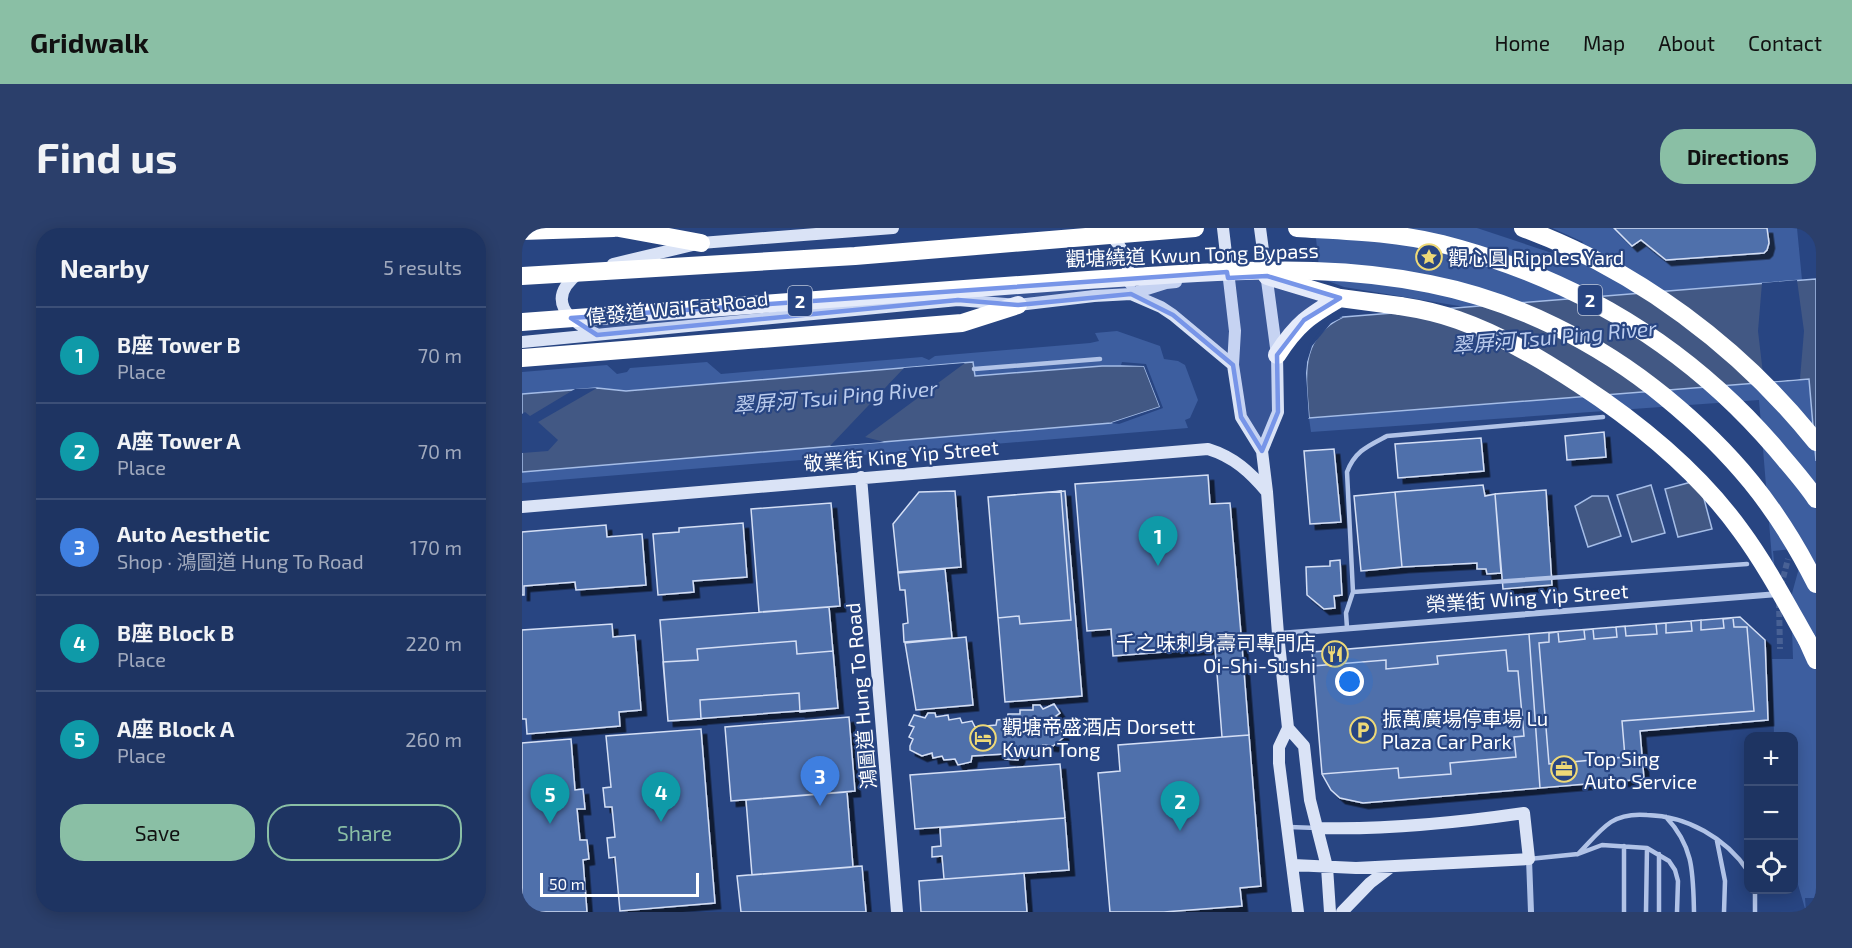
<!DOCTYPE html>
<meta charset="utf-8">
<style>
body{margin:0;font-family:"Exo 2","Noto Sans TC",sans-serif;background:#2b3f6b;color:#f1f3f6}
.controls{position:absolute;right:18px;bottom:18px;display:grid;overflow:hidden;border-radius:12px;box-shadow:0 3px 15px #0003}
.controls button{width:54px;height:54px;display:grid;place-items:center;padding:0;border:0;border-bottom:2px solid #3c4f77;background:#1e3462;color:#f1f3f6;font:30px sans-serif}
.scale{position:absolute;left:18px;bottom:15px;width:159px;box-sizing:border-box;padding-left:6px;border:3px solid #fff;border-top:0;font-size:16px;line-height:21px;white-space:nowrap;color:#fff;-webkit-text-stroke:4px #284582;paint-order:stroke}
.you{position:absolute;left:828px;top:454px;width:21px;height:21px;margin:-15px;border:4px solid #fff;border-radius:50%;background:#1a73e8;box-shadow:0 0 0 9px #1a73e833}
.badge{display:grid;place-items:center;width:39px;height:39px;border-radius:50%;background:#8abfa5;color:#fff;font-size:20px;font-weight:700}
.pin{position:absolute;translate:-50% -50px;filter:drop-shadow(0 2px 3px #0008)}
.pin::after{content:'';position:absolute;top:32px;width:21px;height:18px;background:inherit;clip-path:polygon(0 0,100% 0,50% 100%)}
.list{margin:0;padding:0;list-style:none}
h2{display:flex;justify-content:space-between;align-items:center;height:78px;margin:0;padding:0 24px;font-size:26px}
h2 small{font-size:20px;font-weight:400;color:#a1aabe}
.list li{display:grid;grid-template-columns:39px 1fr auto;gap:18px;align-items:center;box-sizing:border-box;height:96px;padding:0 24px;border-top:2px solid #3c4f77}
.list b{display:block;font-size:22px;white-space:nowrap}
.list p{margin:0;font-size:20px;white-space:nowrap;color:#a1aabe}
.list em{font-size:20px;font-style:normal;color:#a1aabe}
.actions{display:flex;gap:12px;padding:18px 24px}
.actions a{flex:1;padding:14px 0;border:2px solid #8abfa5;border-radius:24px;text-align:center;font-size:21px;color:#8abfa5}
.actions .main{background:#8abfa5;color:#111}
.icon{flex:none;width:33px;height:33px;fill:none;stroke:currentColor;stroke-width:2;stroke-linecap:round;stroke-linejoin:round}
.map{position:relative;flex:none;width:1294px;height:684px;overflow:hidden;border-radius:24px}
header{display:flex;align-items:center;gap:36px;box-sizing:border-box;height:84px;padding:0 30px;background:#8abfa5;color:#111}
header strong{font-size:28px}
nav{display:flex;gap:33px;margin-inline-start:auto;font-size:21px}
.intro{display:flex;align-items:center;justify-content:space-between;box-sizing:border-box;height:144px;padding:0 36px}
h1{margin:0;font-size:42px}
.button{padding:15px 27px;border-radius:24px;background:#8abfa5;color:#111;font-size:21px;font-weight:700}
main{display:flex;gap:36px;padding:0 36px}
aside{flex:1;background:#1e3462;border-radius:24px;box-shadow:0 3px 15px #0003}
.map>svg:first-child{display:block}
</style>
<header>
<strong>Gridwalk</strong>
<nav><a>Home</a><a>Map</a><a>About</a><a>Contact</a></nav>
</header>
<div class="intro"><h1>Find us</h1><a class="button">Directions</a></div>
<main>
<aside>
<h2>Nearby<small>5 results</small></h2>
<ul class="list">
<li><span class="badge" style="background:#0f9aa8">1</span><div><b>B座 Tower B</b><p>Place</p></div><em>70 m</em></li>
<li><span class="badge" style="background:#0f9aa8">2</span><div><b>A座 Tower A</b><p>Place</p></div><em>70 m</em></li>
<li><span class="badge" style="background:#3f7fe0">3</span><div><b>Auto Aesthetic</b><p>Shop · 鴻圖道 Hung To Road</p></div><em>170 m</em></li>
<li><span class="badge" style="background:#0f9aa8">4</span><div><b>B座 Block B</b><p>Place</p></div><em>220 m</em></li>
<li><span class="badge" style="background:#0f9aa8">5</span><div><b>A座 Block A</b><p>Place</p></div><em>260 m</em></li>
</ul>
<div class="actions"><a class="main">Save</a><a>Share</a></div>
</aside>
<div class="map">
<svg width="1294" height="684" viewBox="0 0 1294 684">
<defs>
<filter id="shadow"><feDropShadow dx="5.5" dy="5.5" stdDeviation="0" flood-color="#0009"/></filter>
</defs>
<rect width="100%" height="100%" fill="#284582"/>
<path fill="#3d5e9f" d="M793 0H955L1051 32 1061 14 1030 0H1275L1280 52 1275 53 1278 151H1287L1294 233V670H1283L1284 684 1272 643V508H1252L1250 431H1271L1269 369 1277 340 1279 320 1251 323 1253 343H1251L1237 172 789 204 787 190 1242 154 1239 56 943 79 822 59 798 50Z
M595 103 638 118 642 131 656 133 663 137 676 172 668 190 663 192 666 200 0 255V144L85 137 95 146 105 144 108 140 185 134 199 146 400 129 407 132 413 128 568 115 577 113 573 105Z"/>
<path fill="#425884" stroke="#a5bde7" stroke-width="1.5" d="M1294 51V233L1287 151 787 190C784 149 776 110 821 89Z
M451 134 453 148 580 138H622L638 179 589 195 0 244V166L75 160 104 163Z
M1177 252 1190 301 1156 309 1143 261Z
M1129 257 1143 305 1110 314 1095 267Z
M1070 268H1086L1099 308 1066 319 1053 278Z"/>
<path fill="#284582" d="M1275 52 1282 103 1278 151 1242 154 1236 103 1240 55Z
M821 89 809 95 790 118 785 134 784 145 787 190 784 191 781 145 782 133 787 117 807 92Z
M600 134 624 136 641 180 597 196 589 195 638 179 622 138 599 137Z
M443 135 343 209 362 214 308 218 382 140Z
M75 160 16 194 36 212 26 223 0 225V186L3 184 8 188 53 161Z"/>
<path fill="#506fab" stroke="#d4dff5" stroke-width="1.5" filter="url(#shadow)" d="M1092 0H1245L1247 15 1245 22 1242 25 1144 32 1119 12 1110 18Z
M1082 204 1084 229 1045 232 1043 208Z
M959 210 962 243 876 250 873 216Z
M812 221 819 294 788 296 782 223Z
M686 247 688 276 708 275 720 418 591 428 589 401 565 403 553 256Z
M961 257 963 268 973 266 979 345 965 346 964 341H955V335L880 339 873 264Z
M1024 262 1030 357 981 361 973 266Z
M433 263 439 339 376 344 371 296 397 264Z
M539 263 549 392 498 396 497 388 476 390 466 269Z
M543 263 560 468 483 474 466 269Z
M873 264 880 339 839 343 832 268Z
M309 275 318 378 237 384 229 281Z
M221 295 225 349 171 353 172 364 136 367 131 306 157 304V300Z
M84 297 85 309 120 306 124 357 54 362 53 354 2 358V367H0V304Z
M818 332 820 367 812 368 813 380 802 381 785 367 784 339 808 338V333Z
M423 341 430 410 382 414 381 396 386 395 383 362H378L376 345Z
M307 379 316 480 146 493 138 392Z
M1218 389 1243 412 1246 492 1118 503 1122 551 1018 560 1007 406Z
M1211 390 1212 399H1225L1232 483 1100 493 1103 529 1027 536 1017 415 1027 414V405L1036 404 1037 414 1063 411 1062 402 1071 401 1072 411 1095 409 1094 399 1103 398 1104 408 1135 406 1134 396 1144 395V405L1170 403 1169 393 1179 392V402L1202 400 1201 391Z
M90 396 91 409 113 407 119 482 97 484 98 498 5 506 4 491H0V402Z
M1007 406 1018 560 841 575 818 570 809 562 800 546 790 424Z
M444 409 451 477 394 482 383 415Z
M274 413 275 426 311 423 316 480 278 484 277 465 178 472 179 491 146 493 141 434 176 432 175 421Z
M720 418 727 507 700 509 693 420Z
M984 422 986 443H996L1002 508 992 509 994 529 928 535 929 546 877 550 876 540 800 546 791 438 864 432V441L916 436 915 428Z
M532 476 538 485 534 488 540 498 536 500 541 506V510L531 518 521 517 520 522 510 521V526H498L496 532 483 531 482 526 450 528 449 534 436 537 433 531 422 532 420 528 411 530 410 525 400 528 388 522V518L391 511 387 509 392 499 387 497 392 487 403 490 406 485H413L414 489 426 487 427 492 438 490 440 495 450 493 453 499 474 497 475 492 485 491 486 486H498V482H511V477H518L521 481Z
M327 489 333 563 209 573 203 499Z
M179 501 193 675 98 683 93 629 87 630 85 610 93 609 90 579H83L81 560 89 559 84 508Z
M727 507 739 658 718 660 720 678 642 684H588L576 545 598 543 596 517Z
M49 511 53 562 61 561 63 581H55L58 612H65L67 631 61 632 65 684H0V515Z
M538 536 543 590 393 601 388 547Z
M325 564 331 639 230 647 224 572Z
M543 590 547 642 422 651 420 628 410 629V619L419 618 418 600Z
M340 638 344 684H219L215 648Z
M502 645 505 684H399L397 653Z"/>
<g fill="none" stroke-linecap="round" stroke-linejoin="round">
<path stroke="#486195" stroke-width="6" stroke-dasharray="6 3" stroke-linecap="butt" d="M1259 358 1266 331
M1257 374 1258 421"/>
<path stroke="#b1c3e7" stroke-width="4.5" d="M452 141 578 131
M831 364 1225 336
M825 400 824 385 831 364 825 244C833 223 846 218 865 208L1081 189
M1144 589C1172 619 1171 645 1172 684
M767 599 795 600
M1195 613 1203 653 1202 684
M1056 626C1066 616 1077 602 1089 594 1100 587 1113 586 1125 587 1165 588 1204 610 1226 643
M1137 626V684
M1007 631 1056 626 1080 617 1125 620 1147 633 1153 642 1156 653 1155 684
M1233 662V684
M1102 684V618
M1124 684 1125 620"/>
<path stroke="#b1c3e7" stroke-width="6" d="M756 406 1256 366
M1007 631 1009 684"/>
<path stroke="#dae3f6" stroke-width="12" d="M701 0 713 103 711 137 719 189 740 223 745 264 756 406 766 500 757 519V535L776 684
M738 0 755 127 756 184 740 223
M586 5C603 20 606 34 608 55
M91 36 179 15 371 0
M57 45C23 71 45 92 74 106
M609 66 639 79 651 87 711 137
M0 114 436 72 496 77 572 68 609 66 644 55 654 54
M339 249 375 684
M0 279 686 221C712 229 728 244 745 264
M766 500 782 518 788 572 805 639 808 684
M771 637 834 640 1007 631 1002 585C933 595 864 602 795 600
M820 684 848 655 869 639"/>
<path stroke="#fff" stroke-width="18" d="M97 0 179 15
M1001 0C1115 42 1218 119 1294 214
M0 3 92 0
M745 48 818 70 878 78
M755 127C775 96 787 88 818 70
M0 130 440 95 496 77
M1285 412 1294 432"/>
<path stroke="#fff" stroke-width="18" d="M775 0C824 3 872 4 920 16 1052 50 1165 117 1254 221 1268 238 1282 253 1294 271
M0 48 333 28 673 0
M878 78C898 81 917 85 936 92 979 107 1019 131 1057 156 1118 196 1176 243 1219 303 1244 337 1264 375 1285 412
M0 94C156 82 312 71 469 59 537 54 606 49 675 45 753 41 831 40 908 56 994 73 1076 114 1143 169 1210 224 1255 278 1294 356"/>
</g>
<path fill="#7795e8" fill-opacity="0.2" stroke="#7795e8" stroke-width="4.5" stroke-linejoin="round" d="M705 44 706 50 745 48 818 70 782 92 755 127 756 184 740 223 719 189 711 137 651 87 609 66 496 77 436 72 75 107 49 90Z"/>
<defs>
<g id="sight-ring" transform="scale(1.35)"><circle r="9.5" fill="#284582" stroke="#eed977" stroke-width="1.5"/><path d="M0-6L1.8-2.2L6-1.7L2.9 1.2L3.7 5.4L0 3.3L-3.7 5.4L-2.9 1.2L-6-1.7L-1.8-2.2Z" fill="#eed977"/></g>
<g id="restaurant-ring" transform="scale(1.35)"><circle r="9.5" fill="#284582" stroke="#eed977" stroke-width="1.5"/><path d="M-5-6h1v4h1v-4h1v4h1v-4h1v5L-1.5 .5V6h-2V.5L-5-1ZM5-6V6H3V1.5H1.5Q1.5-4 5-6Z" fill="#eed977"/></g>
<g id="parking-ring" transform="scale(1.35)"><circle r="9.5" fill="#284582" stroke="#eed977" stroke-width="1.5"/><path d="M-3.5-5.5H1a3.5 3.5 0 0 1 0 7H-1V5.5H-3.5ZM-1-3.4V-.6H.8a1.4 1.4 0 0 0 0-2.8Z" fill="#eed977"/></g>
<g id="hotel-ring" transform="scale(1.35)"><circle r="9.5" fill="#284582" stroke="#eed977" stroke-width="1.5"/><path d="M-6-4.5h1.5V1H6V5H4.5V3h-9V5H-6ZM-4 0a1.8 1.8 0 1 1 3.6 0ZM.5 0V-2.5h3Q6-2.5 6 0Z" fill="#eed977"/></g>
<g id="office-ring" transform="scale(1.35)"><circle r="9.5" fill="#284582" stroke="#eed977" stroke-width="1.5"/><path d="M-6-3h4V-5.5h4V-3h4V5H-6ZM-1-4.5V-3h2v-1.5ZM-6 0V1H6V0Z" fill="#eed977"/></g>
</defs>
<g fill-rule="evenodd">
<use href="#sight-ring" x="907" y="29"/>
<use href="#restaurant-ring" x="813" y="426"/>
<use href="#parking-ring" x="841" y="502"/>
<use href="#hotel-ring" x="461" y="510"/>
<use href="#office-ring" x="1042" y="541"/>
</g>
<g text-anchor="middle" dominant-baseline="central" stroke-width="4.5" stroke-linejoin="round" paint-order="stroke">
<g fill="#284582" stroke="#bec7da" stroke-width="1.5">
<rect x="1056" y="57" width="24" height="30" rx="4.5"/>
<rect x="266" y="58" width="24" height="30" rx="4.5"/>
</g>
<g font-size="18" font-weight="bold" fill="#fff">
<text x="1068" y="72">2</text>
<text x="278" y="73">2</text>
</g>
<g font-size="20" fill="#fff" stroke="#284582">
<text transform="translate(670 26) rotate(-2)">觀塘繞道 Kwun Tong Bypass</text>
<text transform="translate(155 79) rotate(-6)">偉發道 Wai Fat Road</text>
<text transform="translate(379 227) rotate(-5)">敬業街 King Yip Street</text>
<text transform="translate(1005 369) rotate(-4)">榮業街 Wing Yip Street</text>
<text transform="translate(338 468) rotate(-95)">鴻圖道 Hung To Road</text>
</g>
<g font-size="20" fill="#fff" stroke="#284582" text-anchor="start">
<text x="926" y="29">觀心圓 Ripples Yard</text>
<text x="794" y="414" text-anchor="end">千之味刺身壽司專門店<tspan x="794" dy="23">Oi-Shi-Sushi</tspan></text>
<text x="860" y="490">振萬廣場停車場 Lu<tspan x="860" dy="23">Plaza Car Park</tspan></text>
<text x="480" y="498">觀塘帝盛酒店 Dorsett<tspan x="480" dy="23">Kwun Tong</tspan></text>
<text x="1062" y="530">Top Sing<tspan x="1062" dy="23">Auto Service</tspan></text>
</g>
<g font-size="21" font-style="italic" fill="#bccdee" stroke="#284582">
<text transform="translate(1032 108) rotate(-5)">翠屏河 Tsui Ping River</text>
<text transform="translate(313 168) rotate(-5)">翠屏河 Tsui Ping River</text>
</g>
</g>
</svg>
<div class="controls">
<button>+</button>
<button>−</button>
<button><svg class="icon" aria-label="locate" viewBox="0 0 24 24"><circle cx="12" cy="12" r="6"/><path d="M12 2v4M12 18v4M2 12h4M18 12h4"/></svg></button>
</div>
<div class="scale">50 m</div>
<div class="you"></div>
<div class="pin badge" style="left:636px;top:338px;background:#0f9aa8">1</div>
<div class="pin badge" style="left:658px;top:603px;background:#0f9aa8">2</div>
<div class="pin badge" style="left:298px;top:578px;background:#3f7fe0">3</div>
<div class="pin badge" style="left:139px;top:594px;background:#0f9aa8">4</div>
<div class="pin badge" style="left:28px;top:596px;background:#0f9aa8">5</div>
</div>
</main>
